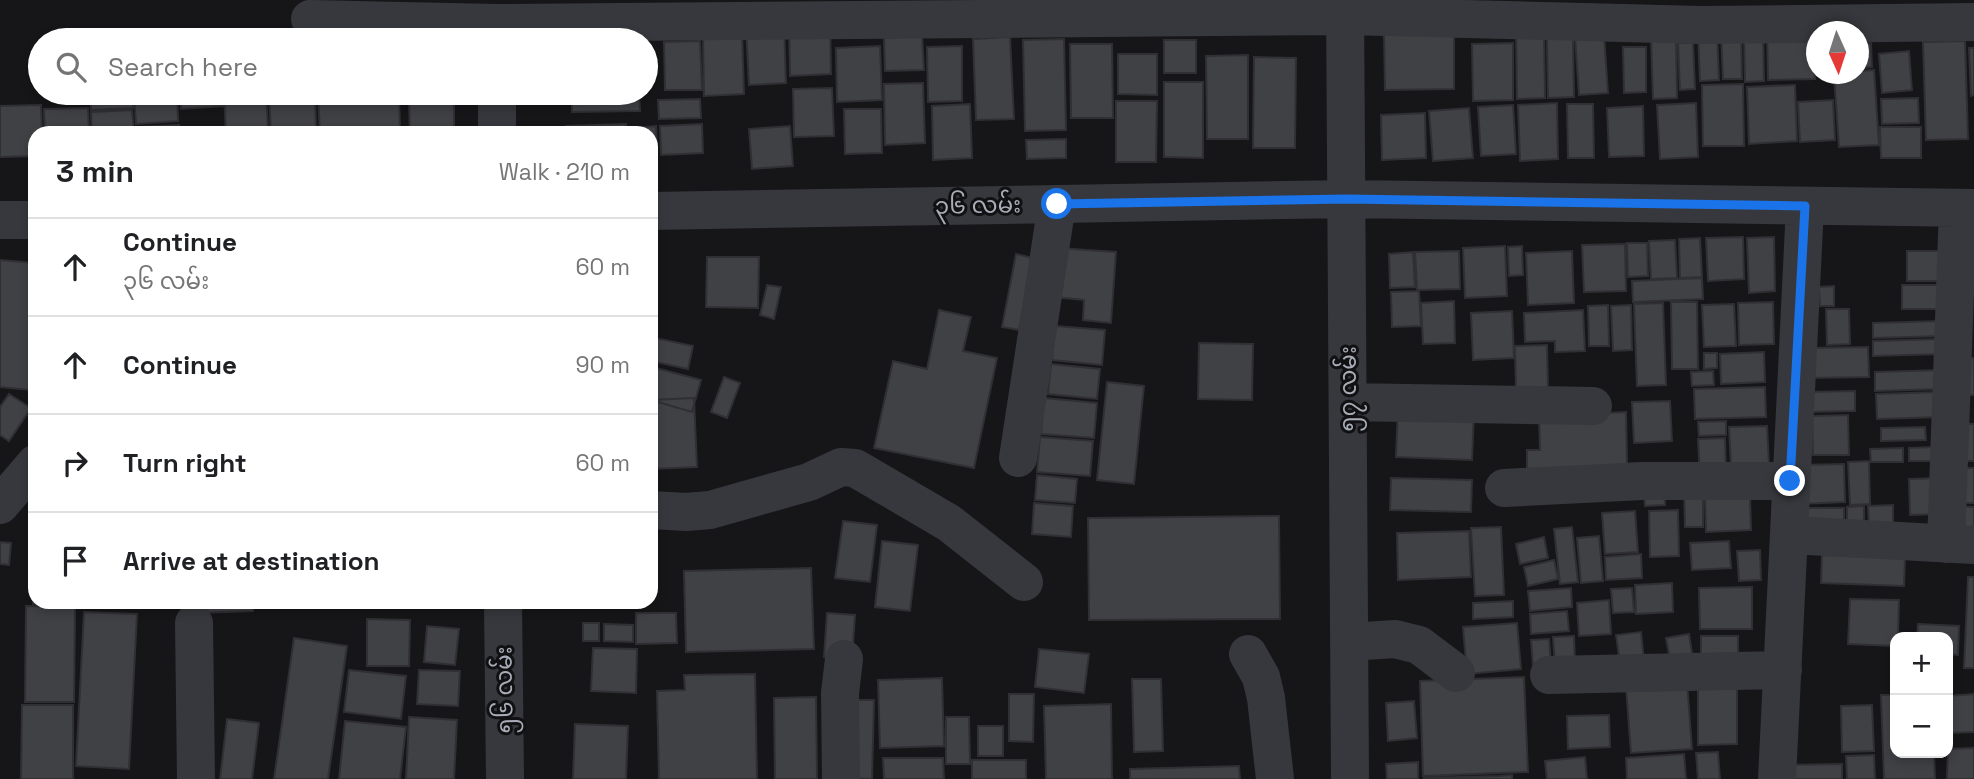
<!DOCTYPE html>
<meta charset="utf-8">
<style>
body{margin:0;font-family:"Space Grotesk","Noto Sans Myanmar",sans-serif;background:#f2f2f2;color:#202124}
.controls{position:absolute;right:21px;bottom:21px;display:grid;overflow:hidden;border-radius:14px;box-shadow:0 4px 10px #0003}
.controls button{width:63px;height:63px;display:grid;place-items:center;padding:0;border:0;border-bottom:2px solid #e0e0e0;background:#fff;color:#202124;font:35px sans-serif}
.compass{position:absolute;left:1806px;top:21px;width:63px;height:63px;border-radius:50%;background:#fff;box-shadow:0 4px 10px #0003;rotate:177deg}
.stop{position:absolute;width:21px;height:21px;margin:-16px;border:5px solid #1a73e8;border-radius:50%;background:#fff}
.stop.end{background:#1a73e8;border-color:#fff;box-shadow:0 2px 7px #0008}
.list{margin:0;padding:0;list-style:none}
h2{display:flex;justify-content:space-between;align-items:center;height:91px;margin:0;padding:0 28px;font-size:30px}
h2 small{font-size:23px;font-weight:400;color:#757577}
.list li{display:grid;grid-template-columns:46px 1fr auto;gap:21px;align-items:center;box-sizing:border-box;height:98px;padding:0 28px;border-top:2px solid #e0e0e0}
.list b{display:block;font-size:26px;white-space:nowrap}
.list p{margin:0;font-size:23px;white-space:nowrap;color:#757577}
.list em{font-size:23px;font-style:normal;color:#757577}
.icon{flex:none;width:38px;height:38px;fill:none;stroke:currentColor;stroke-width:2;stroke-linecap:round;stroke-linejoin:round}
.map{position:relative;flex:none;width:1974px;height:779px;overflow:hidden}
.search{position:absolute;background:#fff;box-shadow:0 4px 10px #0003;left:28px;top:28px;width:630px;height:77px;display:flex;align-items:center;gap:18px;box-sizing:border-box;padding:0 24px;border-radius:38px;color:#757577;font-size:26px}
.panel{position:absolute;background:#fff;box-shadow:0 4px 10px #0003;left:28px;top:126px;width:630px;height:483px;border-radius:21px}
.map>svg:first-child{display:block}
</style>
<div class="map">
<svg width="1974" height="779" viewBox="0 0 1974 779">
<rect width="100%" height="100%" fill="#161618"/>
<path fill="#404145" stroke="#303034" stroke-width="2" d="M830 21 831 74 790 76 789 22Z
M784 26 786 83 749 85 746 28Z
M1814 30 1815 79 1768 80 1767 31Z
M1544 31 1545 98 1517 99 1516 32Z
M1741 31 1742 79H1723L1721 32Z
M742 32 744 94 704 96 703 33Z
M1454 33V89L1385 90 1384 34Z
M1698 33H1717L1719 80 1700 81Z
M1763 33 1764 81 1745 82 1744 34Z
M1604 35 1608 93 1579 95 1575 37Z
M922 36 924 70 885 71 884 38Z
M263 37 264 40H221V39Z
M313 37V40H268V38Z
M1010 37 1014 119 976 120 973 39Z
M1676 37 1677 98 1653 99 1651 38Z
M1064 39 1066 130 1025 131 1023 40Z
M1547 39H1573L1574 97 1548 98Z
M1164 40H1196V73H1164Z
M700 41 702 90H665L664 42Z
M1965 41 1968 139 1926 140 1923 42Z
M1513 43V100L1473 101 1472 44Z
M1678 43H1693L1695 89 1680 90Z
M1871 43 1872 67 1858 68V44Z
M1070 44H1112L1113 118H1071Z
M880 46 882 100 837 102 836 48Z
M962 46V101L928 102 927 47Z
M1623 47H1646V92L1624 93Z
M1969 48H1974V95L1971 96Z
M1909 51 1912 90 1882 93 1879 54Z
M1118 54H1157V95L1118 94Z
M1248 55V139H1207L1206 56Z
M1254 57 1296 58 1295 148H1253Z
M1874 70 1879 145 1839 147 1834 74H1858V71Z
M1164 82H1203V158L1164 157Z
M923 83 925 143 885 145 884 84Z
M1743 84 1744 146H1703L1702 85Z
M1795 85 1797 141 1749 144 1747 87Z
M832 88 834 136 794 137 793 89Z
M90 93H133V108L91 110Z
M134 93H177L178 121 136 124Z
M180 93H222L223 106 181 109Z
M224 93H266L268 130 226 132Z
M269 93H315L316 133H271Z
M399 93 400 133H320L318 94Z
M572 93H639L640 111 572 112Z
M1918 98 1919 123 1882 124 1881 99Z
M700 99 701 118 659 119 658 100Z
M1833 100 1835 140 1800 142 1798 102Z
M454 101V133H410L409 102Z
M1116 101H1157L1156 162H1116Z
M1557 103 1558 159 1520 161 1518 105Z
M1696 103 1698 157 1660 159 1657 105Z
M970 104 972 158 933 160 932 106Z
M1567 104H1593L1594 158H1568Z
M41 105 42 133H35V156L0 157V106Z
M1513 105 1516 154 1481 156 1478 107Z
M1643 106 1644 156 1609 157 1607 108Z
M88 108 89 133H45L44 109Z
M1469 108 1473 158 1433 161 1429 111Z
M844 109H881L882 153 845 154Z
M132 110 134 133H92L91 112Z
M1425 113 1426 158 1382 160 1381 115Z
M626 124 627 133H566V126Z
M702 124 703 153 661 155 660 126Z
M179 125V133H136V127Z
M656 126 657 152H651V133H632V128Z
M790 126 793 166 752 169 749 129Z
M1880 127H1921V158H1881Z
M1066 139V158L1027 159 1026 140Z
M1743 237 1744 279 1708 281 1706 238Z
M1774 237 1775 291 1749 293 1747 238Z
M1700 238 1702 277 1680 278 1679 239Z
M1675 240 1677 278 1651 279 1649 241Z
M1627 243H1647L1648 276 1628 277Z
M1625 244 1626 291 1584 292 1582 245Z
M1505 246 1507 296 1465 298 1463 248Z
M1522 246 1523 275 1509 276 1508 247Z
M1058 248 1116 252 1111 323 1083 320 1084 300 1054 297Z
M1459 251 1460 289 1417 290 1415 252Z
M1572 251 1574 303 1528 305 1526 253Z
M1907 251H1944V281H1907Z
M1413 252 1415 287 1390 288 1389 254Z
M1016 254 1033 258 1019 330 1002 327Z
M707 257H759L758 308 706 307Z
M0 260 35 263V329L30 390 0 387Z
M1702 278 1703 299 1633 302 1632 281Z
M767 285 781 287 774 319 760 315Z
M1902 285H1943V309H1902Z
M1834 286V306H1820L1819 287Z
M1419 291 1421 326 1392 327 1391 292Z
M1454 301 1455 343 1423 344 1421 303Z
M1671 302H1697L1698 369H1672Z
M1773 302 1774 344 1739 345 1738 303Z
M1663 303 1666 385 1637 386 1634 304Z
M1734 304 1736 346 1704 347 1702 305Z
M1608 305 1609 346H1589L1588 306Z
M1631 305 1632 350 1613 351 1611 306Z
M1826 309H1849L1850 344 1827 345Z
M939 310 971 317 963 351 997 358 974 468 874 448 893 361 927 369Z
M1583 310 1585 351 1555 352V341L1525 342 1524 313Z
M1512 311 1514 358 1473 360 1471 313Z
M1941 321 1942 336 1873 338V323Z
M1055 326 1105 330 1102 365 1052 360Z
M655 338 693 346 688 369 651 361Z
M1942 339V354L1873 356V341Z
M1199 343 1253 344 1252 400 1198 399Z
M1547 345 1548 391 1516 392 1515 346Z
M1868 347 1869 377 1806 378V348Z
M1764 352 1765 382 1721 384 1720 354Z
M1704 353H1717V368L1704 369Z
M1965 358H1974V395H1965Z
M1051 364 1100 369 1097 399 1048 394Z
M652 367 701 380 692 412 651 400Z
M1941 370V389L1875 391V372Z
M1713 371 1714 385 1692 386 1691 372Z
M724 377 740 383 727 418 711 412Z
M1107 382 1144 386 1134 484 1097 480Z
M1765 387 1766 417 1695 419 1694 389Z
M1855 391V411L1808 412 1807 392Z
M1941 392 1942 417 1877 419 1876 394Z
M9 394 31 408 9 441 0 435V407Z
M694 398 697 467 651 469V400Z
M1044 398 1097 403 1094 438 1041 434Z
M1670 401 1672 441 1634 443 1632 402Z
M1398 407 1474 410 1472 460 1396 457Z
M1626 412 1627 465 1527 469V450H1540L1539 416Z
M1848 415 1849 455H1813L1812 416Z
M1726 421V435L1699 436 1698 422Z
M1956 424H1974V461H1957Z
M1767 426 1769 465 1731 466 1729 427Z
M1925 427 1926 440 1881 441V428Z
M1040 437 1093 441 1090 476 1037 472Z
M1725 438 1726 474 1700 475 1698 439Z
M1932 447 1933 461H1909V448Z
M1903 448V462H1871L1870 449Z
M1869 461 1870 504 1850 505 1848 462Z
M1844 464 1845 502 1800 504 1799 465Z
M1958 468H1974V503H1957Z
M1037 475 1077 479 1075 503 1035 500Z
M1391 478 1472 480 1471 512 1390 510Z
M1940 478 1941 514 1910 515 1909 479Z
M1684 487H1703V527H1685Z
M1664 488 1665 505 1645 506 1644 489Z
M1750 498 1751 530 1706 532 1705 499Z
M1034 503 1073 506 1071 537 1032 534Z
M1893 505V526L1869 527 1868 506Z
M1864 506V523H1847V507Z
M1954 506 1974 507V531L1954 530Z
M1802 508H1844V521L1802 522Z
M1678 510 1679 556 1650 557 1649 511Z
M1635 511 1638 552 1605 554 1602 513Z
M1279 516 1280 619 1089 620 1088 518Z
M843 521 877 525 870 582 835 578Z
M1501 527 1504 595 1475 596 1471 528Z
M1572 527 1578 582 1560 584 1554 529Z
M1469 531 1471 577 1398 580 1397 533Z
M1599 536 1603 581 1581 583 1577 538Z
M1544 537 1548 558 1520 564 1516 544Z
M882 541 918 545 910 611 875 607Z
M1729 541 1731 568 1692 570 1690 543Z
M0 542 11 543 9 565 0 564Z
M1760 550 1761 580 1739 581 1737 551Z
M1641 554 1642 578 1606 580 1605 557Z
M1822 555 1905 558 1904 586 1821 583Z
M34 558 35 602H123V606L33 604Z
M1554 560 1558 579 1528 586 1524 567Z
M811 568 814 649 686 652 684 571Z
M1968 577H1974V668H1964Z
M1672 583 1673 612 1636 614 1635 585Z
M1752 587V629H1700L1699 588Z
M1571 588 1572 607 1530 611 1528 591Z
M1632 588 1634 612 1613 613 1611 589Z
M1850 599 1899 600 1898 637H1895V646L1848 644Z
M1609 600 1611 634 1579 636 1577 603Z
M1513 601V617L1473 619V603Z
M199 602H253V611L199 613Z
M367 602H469V606L367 607Z
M26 606 75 607 74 702H25Z
M1567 611 1569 631 1531 634 1530 614Z
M84 612 137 614 129 769 76 766Z
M636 613H676L677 643 636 644Z
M827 613 855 615 852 659 824 657Z
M367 619 410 620 409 666H367Z
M583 623H599V641H583Z
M1517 623 1521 669 1467 674 1463 627Z
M604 624 633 625V642L604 641Z
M1918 624 1959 626 1958 655 1948 654V637H1917Z
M427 626 459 629 455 665 424 662Z
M1641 632 1644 660 1620 663 1616 635Z
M1689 634 1693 660 1671 664 1666 638Z
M1574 636 1575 664 1555 665 1553 637Z
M1701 636H1738V660L1701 661Z
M294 638 347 646 328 779H274Z
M1549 639 1551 665 1533 666 1531 640Z
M593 648 637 649 636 693 591 691Z
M1039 649 1089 654 1084 693 1035 687Z
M349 670 406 676 401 719 344 712Z
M419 670 460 671 458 706 417 704Z
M755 674 757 779H659L657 691 685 690 684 675Z
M1524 677 1528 772 1423 776 1420 681Z
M942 678 944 746 880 748 878 680Z
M1132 679H1161L1163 751 1134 752Z
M1687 682 1692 749 1631 753 1626 687Z
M1698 682H1737V744L1698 745Z
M1009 694H1034L1033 742 1009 741Z
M1974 694V732L1948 733V696Z
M1881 695H1895V753H1934L1935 779H1884Z
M816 697 817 779H775L774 698Z
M846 700H874L872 779 844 778Z
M1414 701 1417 738 1388 741 1386 703Z
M1111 704 1112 779H1046L1044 706Z
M22 705H73V779H21Z
M1872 705 1874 751 1842 752 1841 706Z
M1609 715 1610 747 1568 749 1567 716Z
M409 717 457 720 454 779H406Z
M946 717H969L970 764H946Z
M227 719 259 723 252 779H220Z
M345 721 406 727 400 779H339Z
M575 724 628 726 626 779H573Z
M978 726H1003V756H978Z
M1974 748V779H1947L1948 749Z
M1718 752 1720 779H1698L1696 753Z
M1684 754 1686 779H1627L1626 758Z
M1874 755 1875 779H1847L1846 756Z
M1585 757 1587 779H1547L1545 761Z
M883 758H943L944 779H884Z
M972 760H1026V779H972Z
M1418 762V779H1387L1386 764Z
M1842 764V779H1787V765Z
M1239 766 1240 779H1130V769Z
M1512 775V779L1423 778 1500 776Z"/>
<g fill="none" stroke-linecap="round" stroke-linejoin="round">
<path stroke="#37383d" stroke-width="38" d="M1345 0 1350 779
M310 19 496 23 1345 16 1701 25 1974 22
M497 93V133
M651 211 1347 199 1974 208
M0 220H35
M1348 402 1593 406
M1018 458 1057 204
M1504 488 1642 481H1790
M0 505 35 464
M651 510 686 512 710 510 809 482 841 467 855 468 949 523 1024 582
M1790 535 1974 545
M1946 544 1958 208
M503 602 505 779
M194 623 196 779
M1349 642 1395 639 1419 645 1456 673
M1248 654 1261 677 1266 698 1275 779
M1549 675 1783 670
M841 779 840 693 844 659
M1777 779 1805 206"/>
</g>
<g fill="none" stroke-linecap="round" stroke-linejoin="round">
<path stroke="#1a73e8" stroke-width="9" d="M1057 204 1347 199 1805 206 1790 481"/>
</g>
<g text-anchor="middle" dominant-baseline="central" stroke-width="6" stroke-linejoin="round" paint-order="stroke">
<g font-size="23" fill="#a8adb8" stroke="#111113">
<text transform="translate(978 205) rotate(-1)">၃၆ လမ်း</text>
<text transform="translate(1348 389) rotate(-90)">၅၇ လမ်း</text>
<text transform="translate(504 690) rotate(-91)">၅၆ လမ်း</text>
</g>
</g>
</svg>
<div class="controls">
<button>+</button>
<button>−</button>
</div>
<svg class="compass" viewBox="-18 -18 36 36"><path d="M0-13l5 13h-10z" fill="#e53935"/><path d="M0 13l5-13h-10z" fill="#757577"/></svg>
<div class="stop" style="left:1057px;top:204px"></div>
<div class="stop end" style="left:1790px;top:481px"></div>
<div class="search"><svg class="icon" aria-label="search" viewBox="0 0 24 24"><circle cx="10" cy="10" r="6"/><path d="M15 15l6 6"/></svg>Search here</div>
<section class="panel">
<h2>3 min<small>Walk · 210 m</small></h2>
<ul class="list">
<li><svg class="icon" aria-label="ahead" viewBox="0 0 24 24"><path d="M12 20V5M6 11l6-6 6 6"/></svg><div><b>Continue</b><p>၃၆ လမ်း</p></div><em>60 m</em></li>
<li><svg class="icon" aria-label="ahead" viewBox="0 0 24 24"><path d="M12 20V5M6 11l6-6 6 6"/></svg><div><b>Continue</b></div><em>90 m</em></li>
<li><svg class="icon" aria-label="right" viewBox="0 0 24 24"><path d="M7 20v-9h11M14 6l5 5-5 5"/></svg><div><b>Turn right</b></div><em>60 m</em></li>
<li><svg class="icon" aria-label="arrive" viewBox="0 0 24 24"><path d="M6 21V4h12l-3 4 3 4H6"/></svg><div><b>Arrive at destination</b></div></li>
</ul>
</section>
</div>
